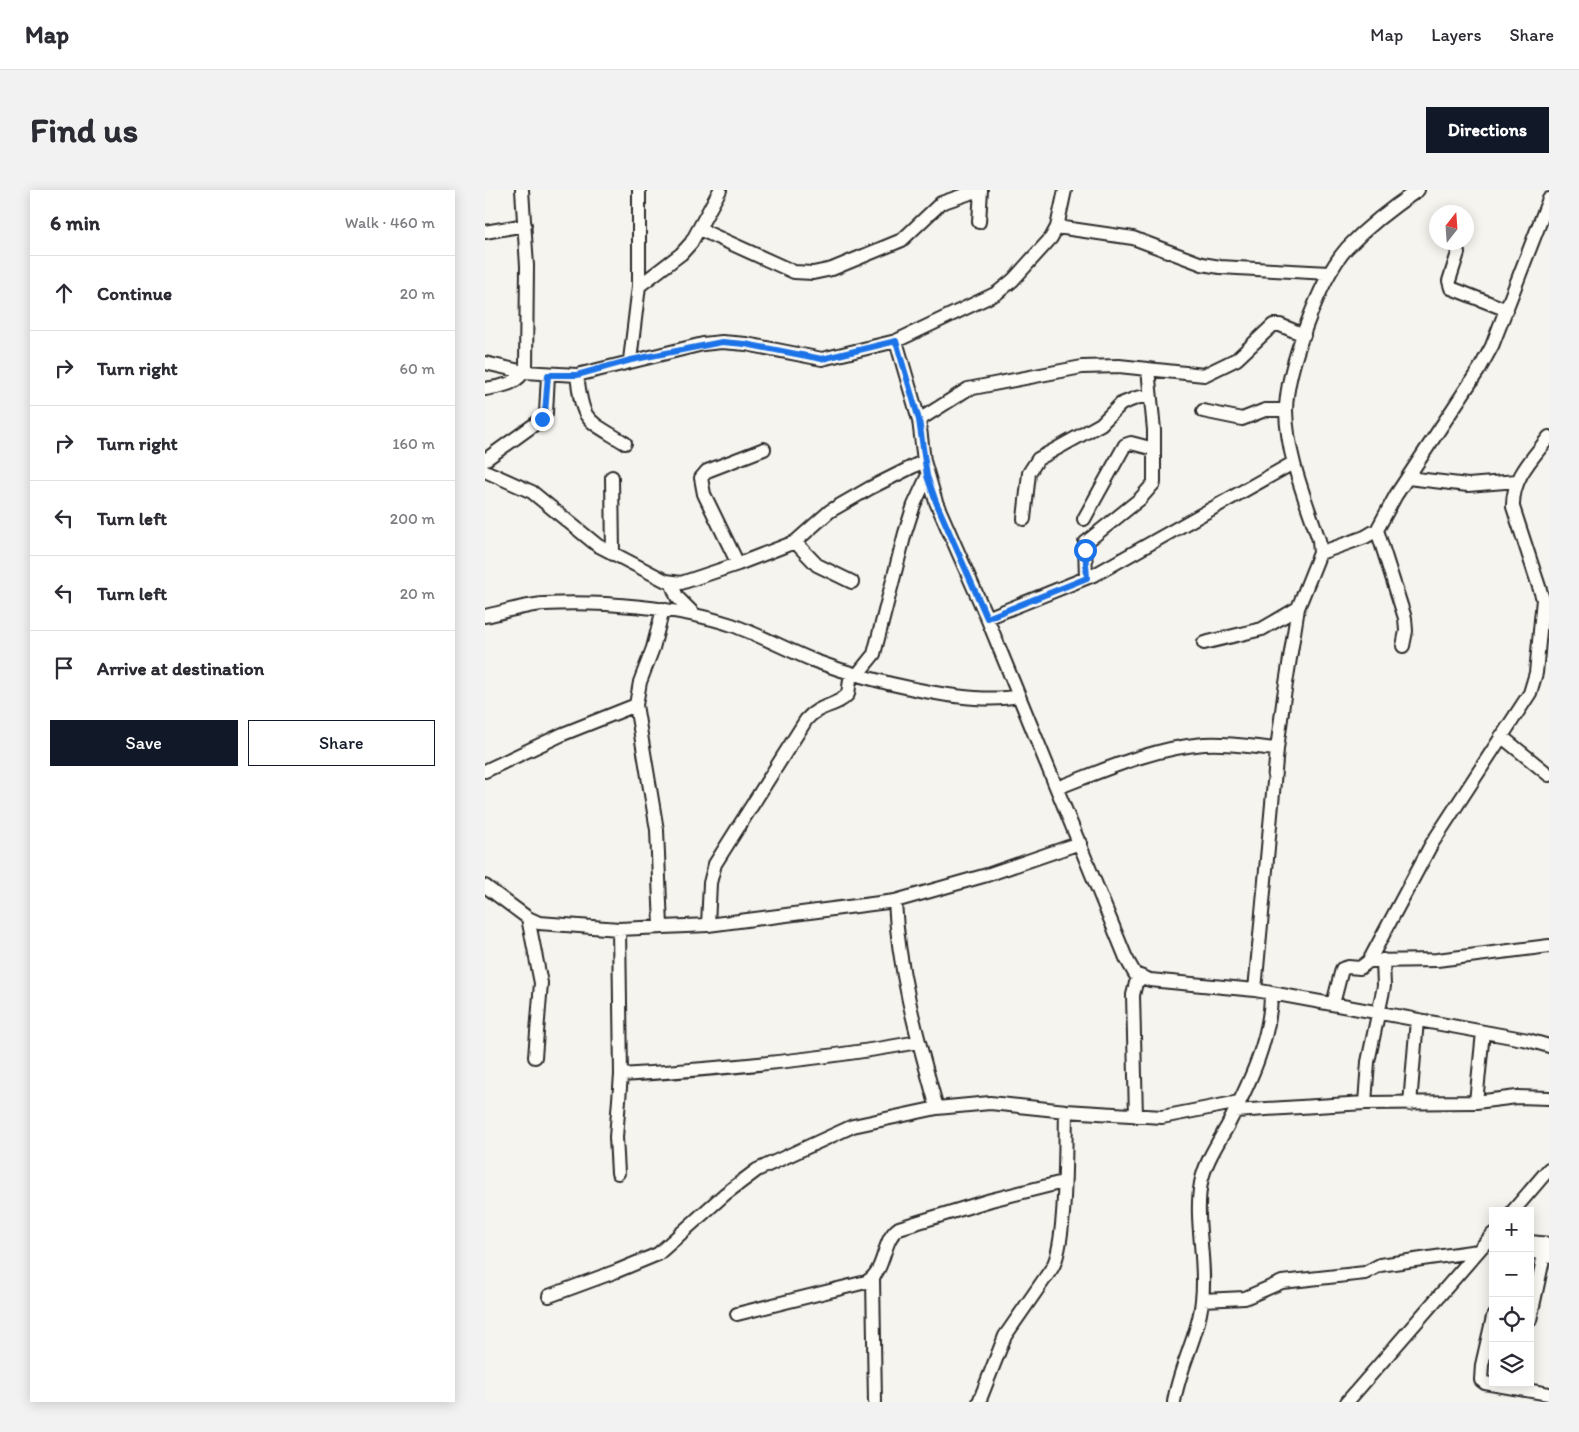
<!DOCTYPE html>
<meta charset="utf-8">
<style>
body{margin:0;font-family:Itim,sans-serif;background:#f2f2f3;color:#2b2b33}
.controls{position:absolute;right:15px;bottom:15px;display:grid;overflow:hidden;border-radius:0px;box-shadow:0 2px 12px #0003}
.controls button{width:45px;height:45px;display:grid;place-items:center;padding:0;border:0;border-bottom:1px solid #e1e1e2;background:#fff;color:#2b2b33;font:25px sans-serif}
.compass{position:absolute;left:944px;top:15px;width:45px;height:45px;border-radius:50%;background:#fff;box-shadow:0 2px 12px #0003;rotate:17deg}
.stop{position:absolute;width:15px;height:15px;margin:-11px;border:4px solid #1a73e8;border-radius:50%;background:#fff}
.stop.end{background:#1a73e8;border-color:#fff;box-shadow:0 1px 5px #0008}
.list{margin:0;padding:0;list-style:none}
h2{display:flex;justify-content:space-between;align-items:center;height:65px;margin:0;padding:0 20px;font-size:21px}
h2 small{font-size:16px;font-weight:400;color:#7c7c81}
.list li{display:grid;grid-template-columns:32px 1fr auto;gap:15px;align-items:center;box-sizing:border-box;height:75px;padding:0 20px;border-top:1px solid #e1e1e2}
.list b{display:block;font-size:19px;white-space:nowrap}
.list em{font-size:16px;font-style:normal;color:#7c7c81}
.actions{display:flex;gap:10px;padding:15px 20px}
.actions a{flex:1;padding:11px 0;border:1px solid #111827;border-radius:0px;text-align:center;font-size:18px;color:#111827}
.actions .main{background:#111827;color:#fff}
.icon{flex:none;width:28px;height:28px;fill:none;stroke:currentColor;stroke-width:2;stroke-linecap:round;stroke-linejoin:round}
.map{position:relative;flex:none;width:1064px;height:1212px;overflow:hidden;border-radius:0px}
header{display:flex;align-items:center;gap:30px;box-sizing:border-box;height:70px;padding:0 25px;background:#fff;border-bottom:1px solid #e1e1e2}
header strong{font-size:24px}
nav{display:flex;gap:28px;margin-inline-start:auto;font-size:18px}
.intro{display:flex;align-items:center;justify-content:space-between;box-sizing:border-box;height:120px;padding:0 30px}
h1{margin:0;font-size:35px}
.button{padding:12px 22px;border-radius:0px;background:#111827;color:#fff;font-size:18px;font-weight:700}
main{display:flex;gap:30px;padding:0 30px}
aside{flex:1;background:#fff;border-radius:0px;box-shadow:0 2px 12px #0003}
.map>svg:first-child{display:block}
</style>
<header>
<strong>Map</strong>
<nav><a>Map</a><a>Layers</a><a>Share</a></nav>
</header>
<div class="intro"><h1>Find us</h1><a class="button">Directions</a></div>
<main>
<aside>
<h2>6 min<small>Walk · 460 m</small></h2>
<ul class="list">
<li><svg class="icon" aria-label="ahead" viewBox="0 0 24 24"><path d="M12 20V5M6 11l6-6 6 6"/></svg><div><b>Continue</b></div><em>20 m</em></li>
<li><svg class="icon" aria-label="right" viewBox="0 0 24 24"><path d="M7 20v-9h11M14 6l5 5-5 5"/></svg><div><b>Turn right</b></div><em>60 m</em></li>
<li><svg class="icon" aria-label="right" viewBox="0 0 24 24"><path d="M7 20v-9h11M14 6l5 5-5 5"/></svg><div><b>Turn right</b></div><em>160 m</em></li>
<li><svg class="icon" aria-label="left" viewBox="0 0 24 24"><path d="M17 20v-9H6M10 6l-5 5 5 5"/></svg><div><b>Turn left</b></div><em>200 m</em></li>
<li><svg class="icon" aria-label="left" viewBox="0 0 24 24"><path d="M17 20v-9H6M10 6l-5 5 5 5"/></svg><div><b>Turn left</b></div><em>20 m</em></li>
<li><svg class="icon" aria-label="arrive" viewBox="0 0 24 24"><path d="M6 21V4h12l-3 4 3 4H6"/></svg><div><b>Arrive at destination</b></div></li>
</ul>
<div class="actions"><a class="main">Save</a><a>Share</a></div>
</aside>
<div class="map">
<svg width="1064" height="1212" viewBox="0 0 1064 1212">
<rect width="100%" height="100%" fill="#f5f4ef"/>
<filter id="ink" filterUnits="userSpaceOnUse"><feTurbulence type="fractalNoise" baseFrequency=".02" numOctaves="2"/><feDisplacementMap in="SourceGraphic" scale="10" xChannelSelector="R" yChannelSelector="G"/><feConvolveMatrix kernelMatrix="1 2 1 2 8 2 1 2 1" color-interpolation-filters="sRGB"/></filter>
<g filter="url(#ink)">
<g fill="none" stroke-linecap="round" stroke-linejoin="round">
<g stroke="#2b2b2b" stroke-width="16">
<path id="minor" d="M494 32 496 0
M572 37 648 48 717 74 735 77 844 83
M214 39 309 82 328 83 347 79 417 50 456 13 494 0
M0 42 40 35
M973 63 964 91 966 98 1022 120
M154 96 196 64 206 53 235 0
M411 151 434 230 439 271 451 312 502 428 641 768 650 784 665 790 770 800 1043 850 1064 856
M145 170 154 96V0
M0 173 39 182 92 185 218 154 237 152 261 154 337 169 411 151 512 103 528 90 566 48 572 37 580 0
M92 185C98 233 100 228 140 253
M0 199C17 196 32 195 41 178L42 76 37 0
M718 221 757 229 780 220H801
M434 230 483 199 597 177 634 176 719 185 752 169 788 135H795L819 145
M0 270 57 229 61 223 63 185
M0 281 47 302 112 355 181 391 196 393 253 374 310 352 345 321 385 298 439 271
M127 287 128 364
M923 288 983 295 1032 291
M539 329 544 283 553 269 616 234 636 214 651 208 665 205
M599 329 640 255 646 253 669 259
M892 340 920 428 921 441 918 456
M310 352 332 375 367 392
M835 363 880 347 892 340 911 305 995 178 1007 156 1064 9
M253 374 219 304 216 288 222 281 279 259
M601 388 600 353 655 309 669 293V240L663 179
M186 392 192 407 209 424
M0 426C19 422 40 415 59 414 116 411 193 417 247 435 275 445 302 460 330 471 378 489 484 517 533 506
M502 428 611 384 808 273
M719 453 777 439 813 418
M372 485 389 464 420 343 429 315 442 287
M1016 546 1064 585
M0 581 78 544 151 515
M572 598C619 580 668 558 719 554 742 552 768 557 792 559
M0 696 43 728 54 733 134 739 223 735 410 711 502 685 595 653
M410 711C413 781 433 850 452 918
M43 728 56 793 50 867
M223 735 225 693 230 674 321 530C334 514 352 517 363 504L366 483
M176 737 172 640 151 515 155 492 168 458 178 419
M884 771 946 655 1045 503 1051 483 1058 409 1028 317C1027 288 1047 269 1064 247
M770 800 792 559 799 506 813 418 835 363 834 350C820 308 802 266 801 221 801 180 835 88 862 58 882 37 909 16 933 0
M848 814 857 779 863 777 875 778 884 771 952 770 1064 756
M136 885C235 879 335 870 433 852
M991 912 998 842
M880 913 883 872 899 796 898 770
M925 914 932 830
M750 921 880 913 991 912 1032 907 1064 908
M651 926 648 805 651 793 657 788
M133 983 131 947 136 885 134 739
M1028 1021 1064 979
M1045 1052 1064 1054
M1045 1061 1064 1066
M388 1088 390 1212
M64 1106 132 1081 173 1064 240 1004 272 980 368 936 452 918 505 913 581 921 677 927 754 912
M717 1110 760 1108 797 1092 880 1083 895 1075 993 1061
M252 1124 381 1092C402 1081 396 1050 414 1038L506 1010 578 992
M1008 1127 997 1175 996 1190 1000 1193 1064 1204
M1045 1130 1059 1065
M494 1212 520 1146 567 1078C582 1054 580 954 581 921
M689 1212C694 1177 714 1145 717 1110 722 1071 709 1031 716 993 720 972 733 953 743 935 764 894 786 849 786 803
M862 1212 1008 1044"/>
</g>
<use href="#minor" stroke="#fdfcf7" stroke-width="12"/>
</g>
</g>
<g fill="none" stroke-linecap="round" stroke-linejoin="round" filter="url(#ink)">
<path stroke="#1a73e8" stroke-width="6" d="M57 229 60 223 63 185H92L146 170 237 152 260 154 337 169 411 151 434 230 442 286 451 312 502 428 602 388 600 360"/>
</g>
</svg>
<div class="controls">
<button>+</button>
<button>−</button>
<button><svg class="icon" aria-label="locate" viewBox="0 0 24 24"><circle cx="12" cy="12" r="6"/><path d="M12 2v4M12 18v4M2 12h4M18 12h4"/></svg></button>
<button><svg class="icon" aria-label="layers" viewBox="0 0 24 24"><path d="M12 4l9 5-9 5-9-5zM3 14l9 5 9-5"/></svg></button>
</div>
<svg class="compass" viewBox="-18 -18 36 36"><path d="M0-13l5 13h-10z" fill="#e53935"/><path d="M0 13l5-13h-10z" fill="#7c7c81"/></svg>
<div class="stop" style="left:600px;top:360px"></div>
<div class="stop end" style="left:57px;top:229px"></div>
</div>
</main>
